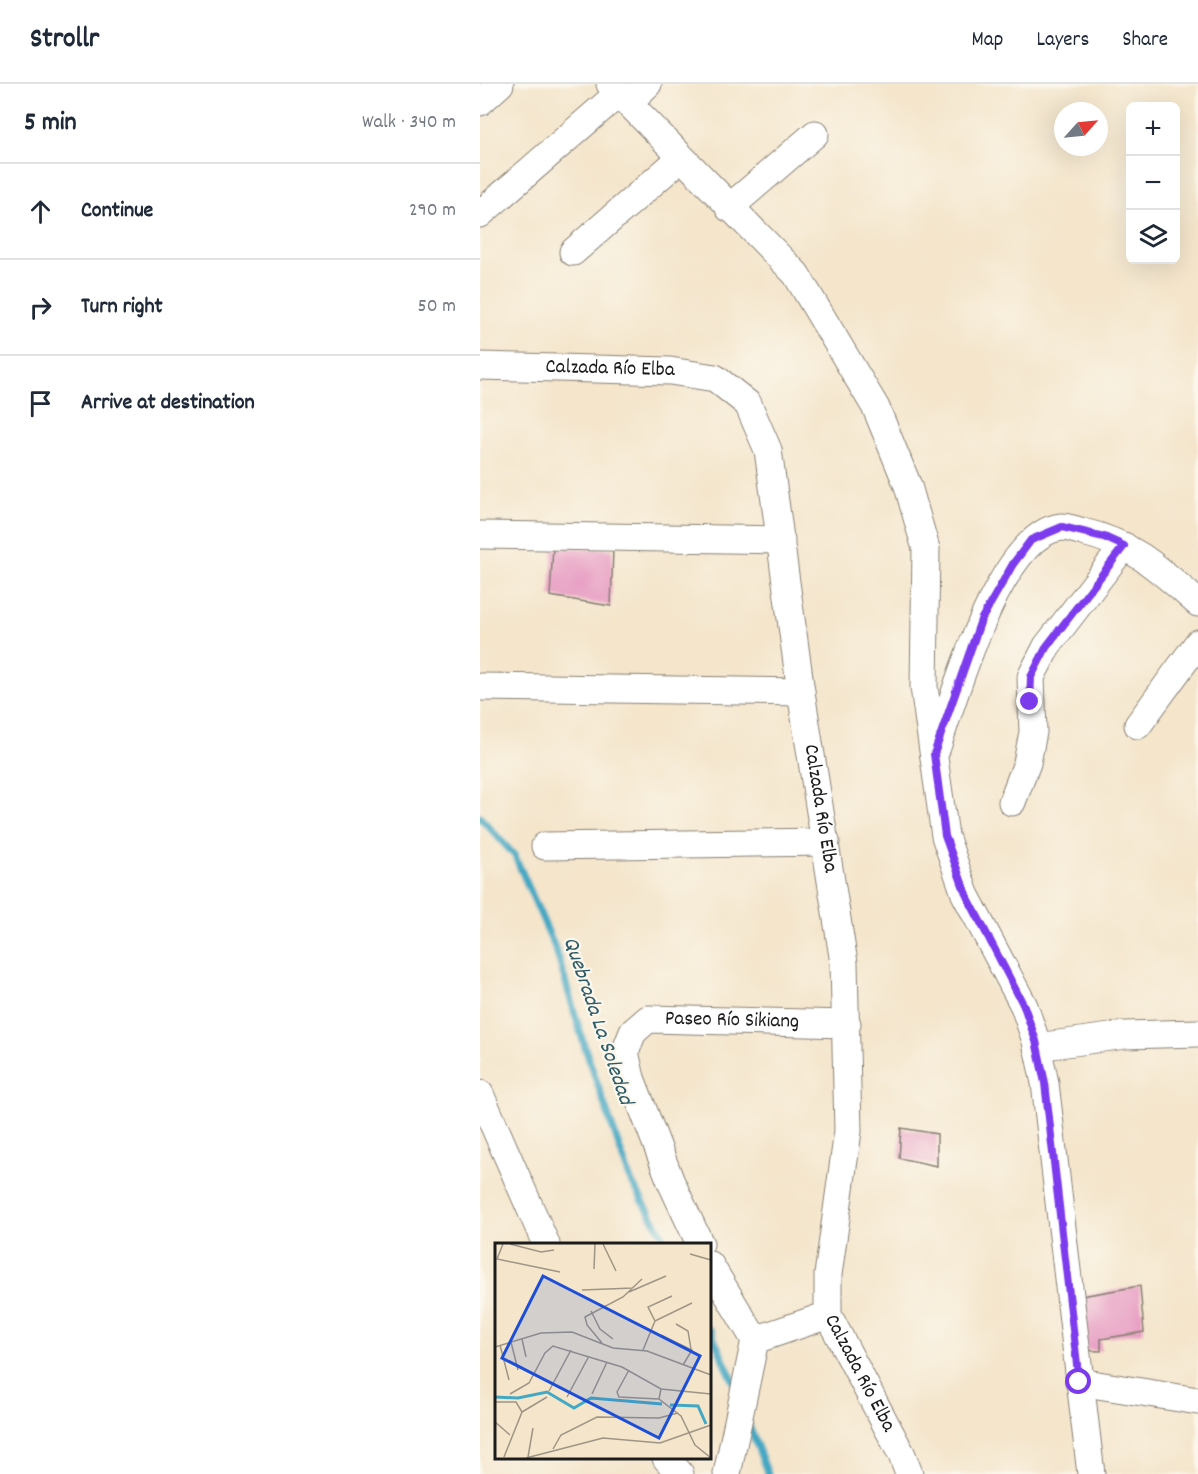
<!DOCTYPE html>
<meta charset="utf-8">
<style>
body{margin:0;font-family:Dekko,sans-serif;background:#f6f6f7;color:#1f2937}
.controls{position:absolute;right:18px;top:18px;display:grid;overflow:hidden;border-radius:9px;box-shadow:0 6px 24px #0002}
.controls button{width:54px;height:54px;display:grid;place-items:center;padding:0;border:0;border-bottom:2px solid #e0e1e3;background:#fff;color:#1f2937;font:30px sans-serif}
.compass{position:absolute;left:574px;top:18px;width:54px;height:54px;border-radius:50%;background:#fff;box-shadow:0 6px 24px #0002;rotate:63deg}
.stop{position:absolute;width:18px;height:18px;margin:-14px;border:4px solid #7c3aed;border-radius:50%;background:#fff}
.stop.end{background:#7c3aed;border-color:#fff;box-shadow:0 2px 6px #0008}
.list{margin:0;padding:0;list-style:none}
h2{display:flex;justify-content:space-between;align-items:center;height:78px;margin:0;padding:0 24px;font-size:26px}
h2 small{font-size:20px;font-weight:400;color:#747a83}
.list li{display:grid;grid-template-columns:39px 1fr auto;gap:18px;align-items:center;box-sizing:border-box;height:96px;padding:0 24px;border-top:2px solid #e0e1e3}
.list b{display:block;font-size:22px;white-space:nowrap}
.list em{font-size:20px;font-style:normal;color:#747a83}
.icon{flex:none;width:33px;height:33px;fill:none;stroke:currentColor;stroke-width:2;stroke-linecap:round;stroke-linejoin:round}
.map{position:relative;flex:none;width:718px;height:1390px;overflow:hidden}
header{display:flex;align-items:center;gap:36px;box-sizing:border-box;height:84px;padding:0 30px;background:#fff;border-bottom:2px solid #e0e1e3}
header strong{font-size:28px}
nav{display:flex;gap:33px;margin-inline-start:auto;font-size:21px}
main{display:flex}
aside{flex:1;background:#fff}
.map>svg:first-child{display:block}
</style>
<header>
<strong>Strollr</strong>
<nav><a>Map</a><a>Layers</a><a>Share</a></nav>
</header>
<main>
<aside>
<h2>5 min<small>Walk · 340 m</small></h2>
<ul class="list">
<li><svg class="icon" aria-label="ahead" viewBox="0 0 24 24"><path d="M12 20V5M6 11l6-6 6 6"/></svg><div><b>Continue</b></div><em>290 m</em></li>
<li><svg class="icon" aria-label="right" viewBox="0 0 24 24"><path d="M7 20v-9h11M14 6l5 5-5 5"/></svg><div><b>Turn right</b></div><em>50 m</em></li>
<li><svg class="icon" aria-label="arrive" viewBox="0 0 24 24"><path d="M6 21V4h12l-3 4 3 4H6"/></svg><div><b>Arrive at destination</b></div></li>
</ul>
</aside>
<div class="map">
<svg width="718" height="1390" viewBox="0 0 718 1390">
<rect width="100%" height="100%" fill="#fbf7ec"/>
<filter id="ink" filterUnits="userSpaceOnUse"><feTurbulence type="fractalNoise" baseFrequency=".0167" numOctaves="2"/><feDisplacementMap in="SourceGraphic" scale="12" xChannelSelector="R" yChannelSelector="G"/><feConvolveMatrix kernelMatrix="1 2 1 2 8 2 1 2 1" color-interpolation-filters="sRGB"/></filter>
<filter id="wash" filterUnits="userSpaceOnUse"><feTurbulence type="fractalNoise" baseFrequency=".008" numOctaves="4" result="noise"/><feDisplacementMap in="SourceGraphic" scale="24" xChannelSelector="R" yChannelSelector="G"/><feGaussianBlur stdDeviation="1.35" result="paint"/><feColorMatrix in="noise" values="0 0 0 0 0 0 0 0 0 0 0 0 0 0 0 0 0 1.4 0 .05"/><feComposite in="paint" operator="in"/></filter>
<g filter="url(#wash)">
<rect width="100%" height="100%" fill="#f4e5cb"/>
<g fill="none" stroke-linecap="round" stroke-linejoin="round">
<path stroke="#43a8c3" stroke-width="7" d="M0 733 35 772 76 866 105 964 151 1097 188 1160
M230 1246 256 1303
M268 1339 288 1390"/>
</g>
<g id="blocks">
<path fill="#e696c0" d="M73 463 133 465 131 522 70 512Z
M421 1044 457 1050V1082L419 1074Z
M660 1202 664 1248 621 1255V1267L591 1266 590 1214Z"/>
</g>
</g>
<g filter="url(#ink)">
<use href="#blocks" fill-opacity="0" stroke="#888074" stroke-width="1.5"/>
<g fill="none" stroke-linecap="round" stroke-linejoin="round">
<g stroke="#888074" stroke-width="29">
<g id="minor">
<path d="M130 0 316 190 396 324 428 402 446 465 444 603 465 752 485 810 544 922 556 957 565 999 611 1390"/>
<path d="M0 18 20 0"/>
<path d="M148 19 168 0"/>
<path d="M249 124 335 50"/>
<path d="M0 130 139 9"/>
<path d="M93 168 201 74"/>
<path id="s1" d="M0 282 190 287 235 294 268 320 288 366 321 608 364 879 368 1047 348 1191V1231L422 1371 429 1390"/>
<path d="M0 451 301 456"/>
<path d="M0 603 321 608"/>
<path d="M658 641 718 559"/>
<path d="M456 666C474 614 519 450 581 443 588 443 597 446 603 448 654 460 680 486 718 519"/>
<path d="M532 718 547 679 553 648 551 593 567 562 644 462"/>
<path d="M65 762 346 758"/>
<path d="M557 963 645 951 718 949"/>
<path d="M0 1010 66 1160"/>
<path id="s2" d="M220 1160 191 1098 151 994 145 968 153 948 168 935 367 940"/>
<path d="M230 1181 275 1256"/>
<path d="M599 1298 718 1317"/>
<path d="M186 1374 200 1390"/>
<path d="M247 1390 275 1256 348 1231"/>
</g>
</g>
<use href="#minor" stroke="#fff" stroke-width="27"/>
</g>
</g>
<g fill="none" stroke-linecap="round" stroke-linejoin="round" filter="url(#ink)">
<path stroke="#7c3aed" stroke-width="8" d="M550 618 551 593 567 562 644 462 624 453 582 443 551 456 533 480 501 536 454 670 465 752 486 810 544 922 556 957 565 999 599 1298"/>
</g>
<g text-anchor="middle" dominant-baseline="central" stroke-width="4.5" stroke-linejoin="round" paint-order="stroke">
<g font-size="21" fill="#1c1c1c" stroke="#fbf7ec">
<text stroke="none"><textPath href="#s1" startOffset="130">Calzada Río Elba</textPath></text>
<text stroke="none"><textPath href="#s1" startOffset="690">Calzada Río Elba</textPath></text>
<text stroke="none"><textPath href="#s2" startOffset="332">Paseo Río Sikiang</textPath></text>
<text stroke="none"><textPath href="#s1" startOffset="1266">Calzada Río Elba</textPath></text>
</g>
<g font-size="22" font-style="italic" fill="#2e5b67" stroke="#fbf7ec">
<text transform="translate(117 937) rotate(71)">Quebrada La Soledad</text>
</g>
</g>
<g transform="translate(15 1159)">
<rect width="216" height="216" fill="#f4e5cb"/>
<path fill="none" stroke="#43a8c3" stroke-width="3" d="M0 154 23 155 52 149 79 165 96 155 167 161M175 162 203 163 211 181"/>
<path fill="none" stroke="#9e9585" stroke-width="1.5" d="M8 1 2 16 65 29M15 1 46 9 59 7M108 1 121 28M195 11 216 17M99 26 100 1M87 47 138 45M134 49 171 33M177 53 153 64 160 78 197 60M96 68 105 86 118 96M181 81 193 88 196 106M166 92 197 107 188 122M27 96 31 114M16 99 23 127M107 100 92 82 90 74 128 54 147 36M5 102 14 137M0 104 46 90 77 89 118 105 152 108 216 132M148 107 160 78M134 127 122 149 124 154 164 156M166 146 164 156 186 173 200 202 216 215M54 148 76 107M15 151 34 140 50 110 58 103 127 124 166 146 216 151M97 151 112 119M72 154 94 113M0 159H21L27 169 9 214M27 169 52 154M0 179 15 192M58 206 66 192 102 174 164 175 183 170M33 214 38 185M31 215 108 195 165 200 216 182"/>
<path fill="#1d4ed8" fill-opacity="0.15" stroke="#1d4ed8" stroke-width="3" d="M48 33 205 113 164 195 7 115Z"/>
<rect width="216" height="216" fill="none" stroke="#1c1c1c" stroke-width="3"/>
</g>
</svg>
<div class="controls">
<button>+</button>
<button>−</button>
<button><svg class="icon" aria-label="layers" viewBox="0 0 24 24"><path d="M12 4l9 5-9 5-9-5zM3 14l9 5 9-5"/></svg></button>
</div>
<svg class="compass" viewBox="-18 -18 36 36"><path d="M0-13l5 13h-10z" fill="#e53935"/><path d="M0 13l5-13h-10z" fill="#747a83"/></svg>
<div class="stop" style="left:599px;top:1298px"></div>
<div class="stop end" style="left:550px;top:618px"></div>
</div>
</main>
